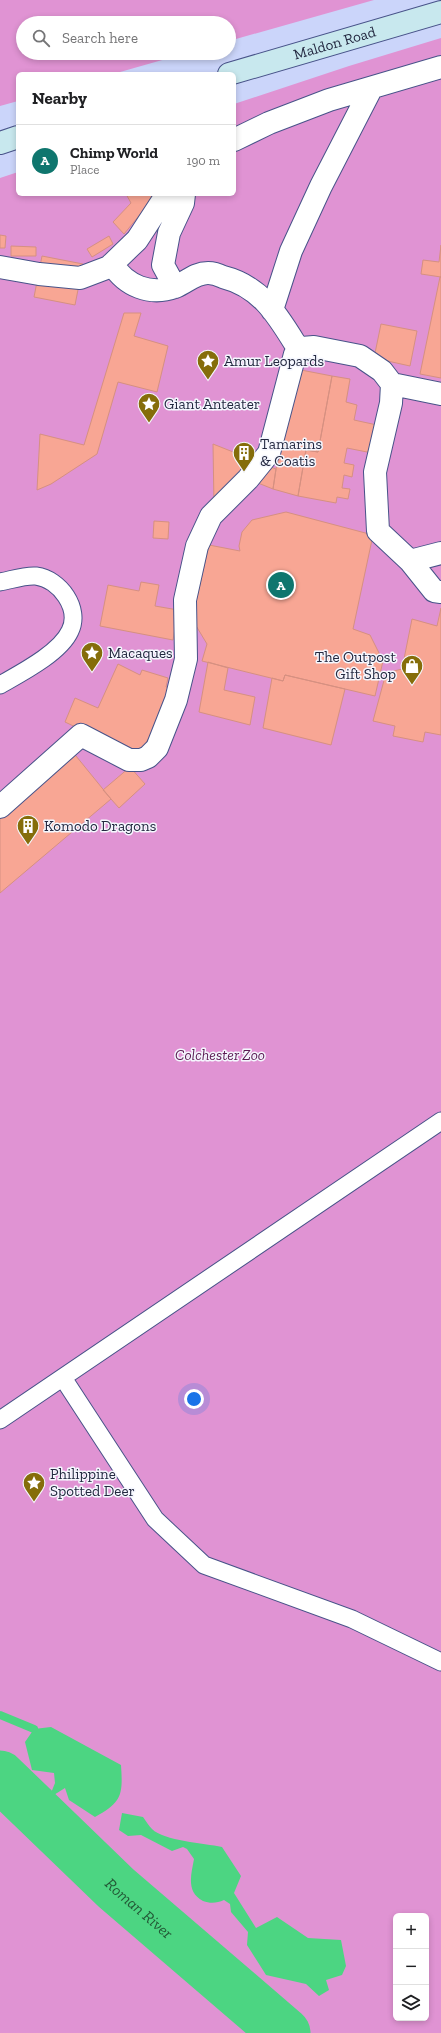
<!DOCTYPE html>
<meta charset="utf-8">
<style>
body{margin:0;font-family:"Zilla Slab",serif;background:#f6f6f6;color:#202124}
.controls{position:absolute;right:12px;bottom:12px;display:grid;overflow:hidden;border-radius:6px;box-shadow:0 2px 6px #0003}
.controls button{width:36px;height:36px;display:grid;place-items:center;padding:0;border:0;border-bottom:1px solid #e0e0e0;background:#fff;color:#202124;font:20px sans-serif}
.you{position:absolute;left:194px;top:1399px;width:14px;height:14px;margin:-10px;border:3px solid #fff;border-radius:50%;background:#1a73e8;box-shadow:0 0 0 6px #1a73e833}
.badge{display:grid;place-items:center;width:26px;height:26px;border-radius:50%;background:#0f766e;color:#fff;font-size:13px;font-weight:700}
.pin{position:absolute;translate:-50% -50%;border:2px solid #fff;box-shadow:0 1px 4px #0006}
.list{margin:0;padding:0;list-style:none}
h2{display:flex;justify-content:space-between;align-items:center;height:52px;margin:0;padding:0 16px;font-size:17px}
h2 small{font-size:13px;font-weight:400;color:#757577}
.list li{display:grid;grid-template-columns:26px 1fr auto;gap:12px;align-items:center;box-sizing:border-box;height:72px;padding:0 16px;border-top:1px solid #e0e0e0}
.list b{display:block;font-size:15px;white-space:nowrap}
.list p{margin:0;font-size:13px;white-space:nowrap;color:#757577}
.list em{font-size:13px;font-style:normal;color:#757577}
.icon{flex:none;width:22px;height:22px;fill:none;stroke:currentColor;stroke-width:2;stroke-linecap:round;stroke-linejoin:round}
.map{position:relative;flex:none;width:441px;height:2033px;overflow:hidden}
.search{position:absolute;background:#fff;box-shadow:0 2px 6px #0003;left:16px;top:16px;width:220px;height:44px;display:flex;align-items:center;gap:10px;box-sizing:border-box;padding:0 14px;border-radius:22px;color:#757577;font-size:15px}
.panel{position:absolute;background:#fff;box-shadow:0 2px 6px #0003;left:16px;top:72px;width:220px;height:124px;border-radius:6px}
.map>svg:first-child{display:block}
</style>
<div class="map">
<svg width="441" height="2033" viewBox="0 0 441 2033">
<rect width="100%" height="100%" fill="#cbd5fa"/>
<path fill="#e093d3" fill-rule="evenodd" d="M0 0H374L229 41V23H23V53H187L113 74H18V101L0 106Z
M441 38V2033H0V178L18 172V194H234V104L349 66ZM396 1916H426V2018H396Z"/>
<path fill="#4cd582" d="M51 1727 121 1765C123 1795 122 1802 95 1817L69 1800 65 1788 49 1798 55 1783 54 1773 32 1770 25 1742 34 1729Z
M122 1813 143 1817C146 1821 149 1826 152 1829 164 1841 204 1843 222 1847L241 1876 234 1893 256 1928 277 1917 308 1938 341 1940 346 1966 342 1975 326 1980 329 1990 319 1996 306 1984 266 1975 247 1945 248 1932 231 1912 230 1904 224 1900C217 1903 211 1904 203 1901 186 1892 191 1875 194 1859L187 1849 183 1847 172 1851 141 1835 128 1836 119 1830Z"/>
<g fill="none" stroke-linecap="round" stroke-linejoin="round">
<path stroke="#4cd582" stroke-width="8" d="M0 1715 34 1729"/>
<path stroke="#4cd582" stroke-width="51" id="s1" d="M0 1776 116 1888 285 2033"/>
</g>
<path fill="#f8a694" stroke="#d69081" d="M126 194H153L155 196 124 234 113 222 131 203Z
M0 235 6 236 5 248H0Z
M109 236 113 244 92 257 87 249Z
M441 245V277L421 274 423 260 439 262Z
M11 246 36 247V256H11Z
M42 256 83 264 75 305 34 297Z
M440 277H441V378L420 374Z
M124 313H141L134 336 168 346 157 392 118 382 97 454 51 484 37 490 40 434 84 445Z
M381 324 417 331 410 366 374 358Z
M301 370 332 376 318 452 306 450 298 496 273 489 276 469Z
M332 376 350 379 346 402 357 405 354 420 377 425 372 453 347 448 344 463 354 465 352 477 344 475 342 488 350 489 348 499 337 497 336 503 298 496 306 450 318 452Z
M213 444 276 469 273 489 248 479 214 506Z
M286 512 373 535 353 629 370 635 383 661 375 696 285 675 283 681 202 661 207 644 192 619 209 545 240 551 239 546 242 532 252 520Z
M154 521 169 522 168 539 153 538Z
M141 582 159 585 155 606 178 610 173 640 100 626 108 585 139 591Z
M441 608V735L425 732 423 742 393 736 395 726 373 721 386 673 402 669 412 619 437 626Z
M208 662 228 668 224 690 255 697 250 725 199 712Z
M118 664 140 675 142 670 168 678 166 687 171 688 155 742 148 739 139 757 65 722 75 698 98 708Z
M285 675 345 689 331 745 263 728 272 678 283 681Z
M63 740 111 799 0 893V795Z
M130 767 145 784 119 808 103 790Z"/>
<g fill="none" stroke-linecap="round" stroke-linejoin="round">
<g stroke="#485389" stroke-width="19">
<path id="service" d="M0 582C11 580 25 575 36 576 60 579 81 609 70 631 60 653 21 673 0 685
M63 1378 155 1519 204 1565 352 1619 441 1662
M0 1420 441 1121"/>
</g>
<g stroke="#485389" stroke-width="24">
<path id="pedestrian" d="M234 140 269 123 329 100 441 67
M112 264C126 286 150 296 175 287 187 282 195 273 208 273 213 273 219 275 223 277 263 287 279 318 299 350
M0 267 39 274 80 278 109 267 137 240 167 194
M175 287 163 265 169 233 183 203 184 194
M272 310 291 251 321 186 371 89
M392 384 441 394
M410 561 434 591 441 592
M0 807 81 735 129 760H141L148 757 157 748 176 700 186 659 185 600 197 546 211 516 248 479 269 453 295 354 302 348 314 347 360 356 382 371 392 384 391 403 375 472 378 531 410 561 441 553"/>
</g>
<g stroke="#485389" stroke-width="24">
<g id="secondary">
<path id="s2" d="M229 74 441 12"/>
<path d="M0 143 18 137"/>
</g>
</g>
<use href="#service" stroke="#fff" stroke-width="17"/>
<use href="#pedestrian" stroke="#fff" stroke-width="22"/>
<use href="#secondary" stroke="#c8e8ee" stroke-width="22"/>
</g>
<defs>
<g id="sight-pin" transform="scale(1.15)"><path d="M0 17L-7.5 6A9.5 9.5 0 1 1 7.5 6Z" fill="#856d0a" stroke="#f5f7fe"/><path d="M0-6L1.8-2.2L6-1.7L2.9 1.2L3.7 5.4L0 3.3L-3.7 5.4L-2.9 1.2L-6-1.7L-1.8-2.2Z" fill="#fff"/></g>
<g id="building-pin" transform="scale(1.15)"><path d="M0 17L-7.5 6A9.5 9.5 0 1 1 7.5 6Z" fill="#856d0a" stroke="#f5f7fe"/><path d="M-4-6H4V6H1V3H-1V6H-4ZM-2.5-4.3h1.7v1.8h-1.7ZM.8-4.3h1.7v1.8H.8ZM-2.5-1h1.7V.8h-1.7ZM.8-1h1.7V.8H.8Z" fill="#fff"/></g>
<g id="shop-pin" transform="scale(1.15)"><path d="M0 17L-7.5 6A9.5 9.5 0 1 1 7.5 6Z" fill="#856d0a" stroke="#f5f7fe"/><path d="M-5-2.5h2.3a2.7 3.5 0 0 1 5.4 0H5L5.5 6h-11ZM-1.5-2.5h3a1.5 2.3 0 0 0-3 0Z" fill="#fff"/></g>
</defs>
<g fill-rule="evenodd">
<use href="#sight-pin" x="208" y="361"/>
<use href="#sight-pin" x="149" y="404"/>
<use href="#building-pin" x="244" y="453"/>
<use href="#sight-pin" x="92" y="653"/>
<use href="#shop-pin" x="412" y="666"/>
<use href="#building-pin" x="28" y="826"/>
<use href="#sight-pin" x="34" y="1483"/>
</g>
<g text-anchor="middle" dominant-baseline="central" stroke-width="3" stroke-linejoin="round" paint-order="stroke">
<g font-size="15" fill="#232840" stroke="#f5f7fe">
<text stroke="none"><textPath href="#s2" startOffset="110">Maldon Road</textPath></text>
</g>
<g font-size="15" fill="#232840" stroke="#f5f7fe" text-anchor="start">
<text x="224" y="361">Amur Leopards</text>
<text x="164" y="404">Giant Anteater</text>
<text x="260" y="444">Tamarins<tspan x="260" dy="17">&amp; Coatis</tspan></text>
<text x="108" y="653">Macaques</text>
<text x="396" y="657" text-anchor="end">The Outpost<tspan x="396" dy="17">Gift Shop</tspan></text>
<text x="44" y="826">Komodo Dragons</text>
<text x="50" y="1474">Philippine<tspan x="50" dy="17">Spotted Deer</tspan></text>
</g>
<g font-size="15" font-style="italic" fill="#5b1a53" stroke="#f5f7fe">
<text x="220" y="1055">Colchester Zoo</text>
</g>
<g font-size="16" font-style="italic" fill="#235836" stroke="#f5f7fe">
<text stroke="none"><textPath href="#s1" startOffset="192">Roman River</textPath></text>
</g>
</g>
</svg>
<div class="controls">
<button>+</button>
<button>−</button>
<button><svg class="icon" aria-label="layers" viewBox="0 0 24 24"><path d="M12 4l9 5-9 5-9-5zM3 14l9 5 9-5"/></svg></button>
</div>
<div class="you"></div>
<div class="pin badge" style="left:281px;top:585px">A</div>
<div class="search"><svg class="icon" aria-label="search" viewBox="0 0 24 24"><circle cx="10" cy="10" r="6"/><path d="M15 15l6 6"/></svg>Search here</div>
<section class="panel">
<h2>Nearby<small></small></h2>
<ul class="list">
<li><span class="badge">A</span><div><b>Chimp World</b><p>Place</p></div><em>190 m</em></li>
</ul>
</section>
</div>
